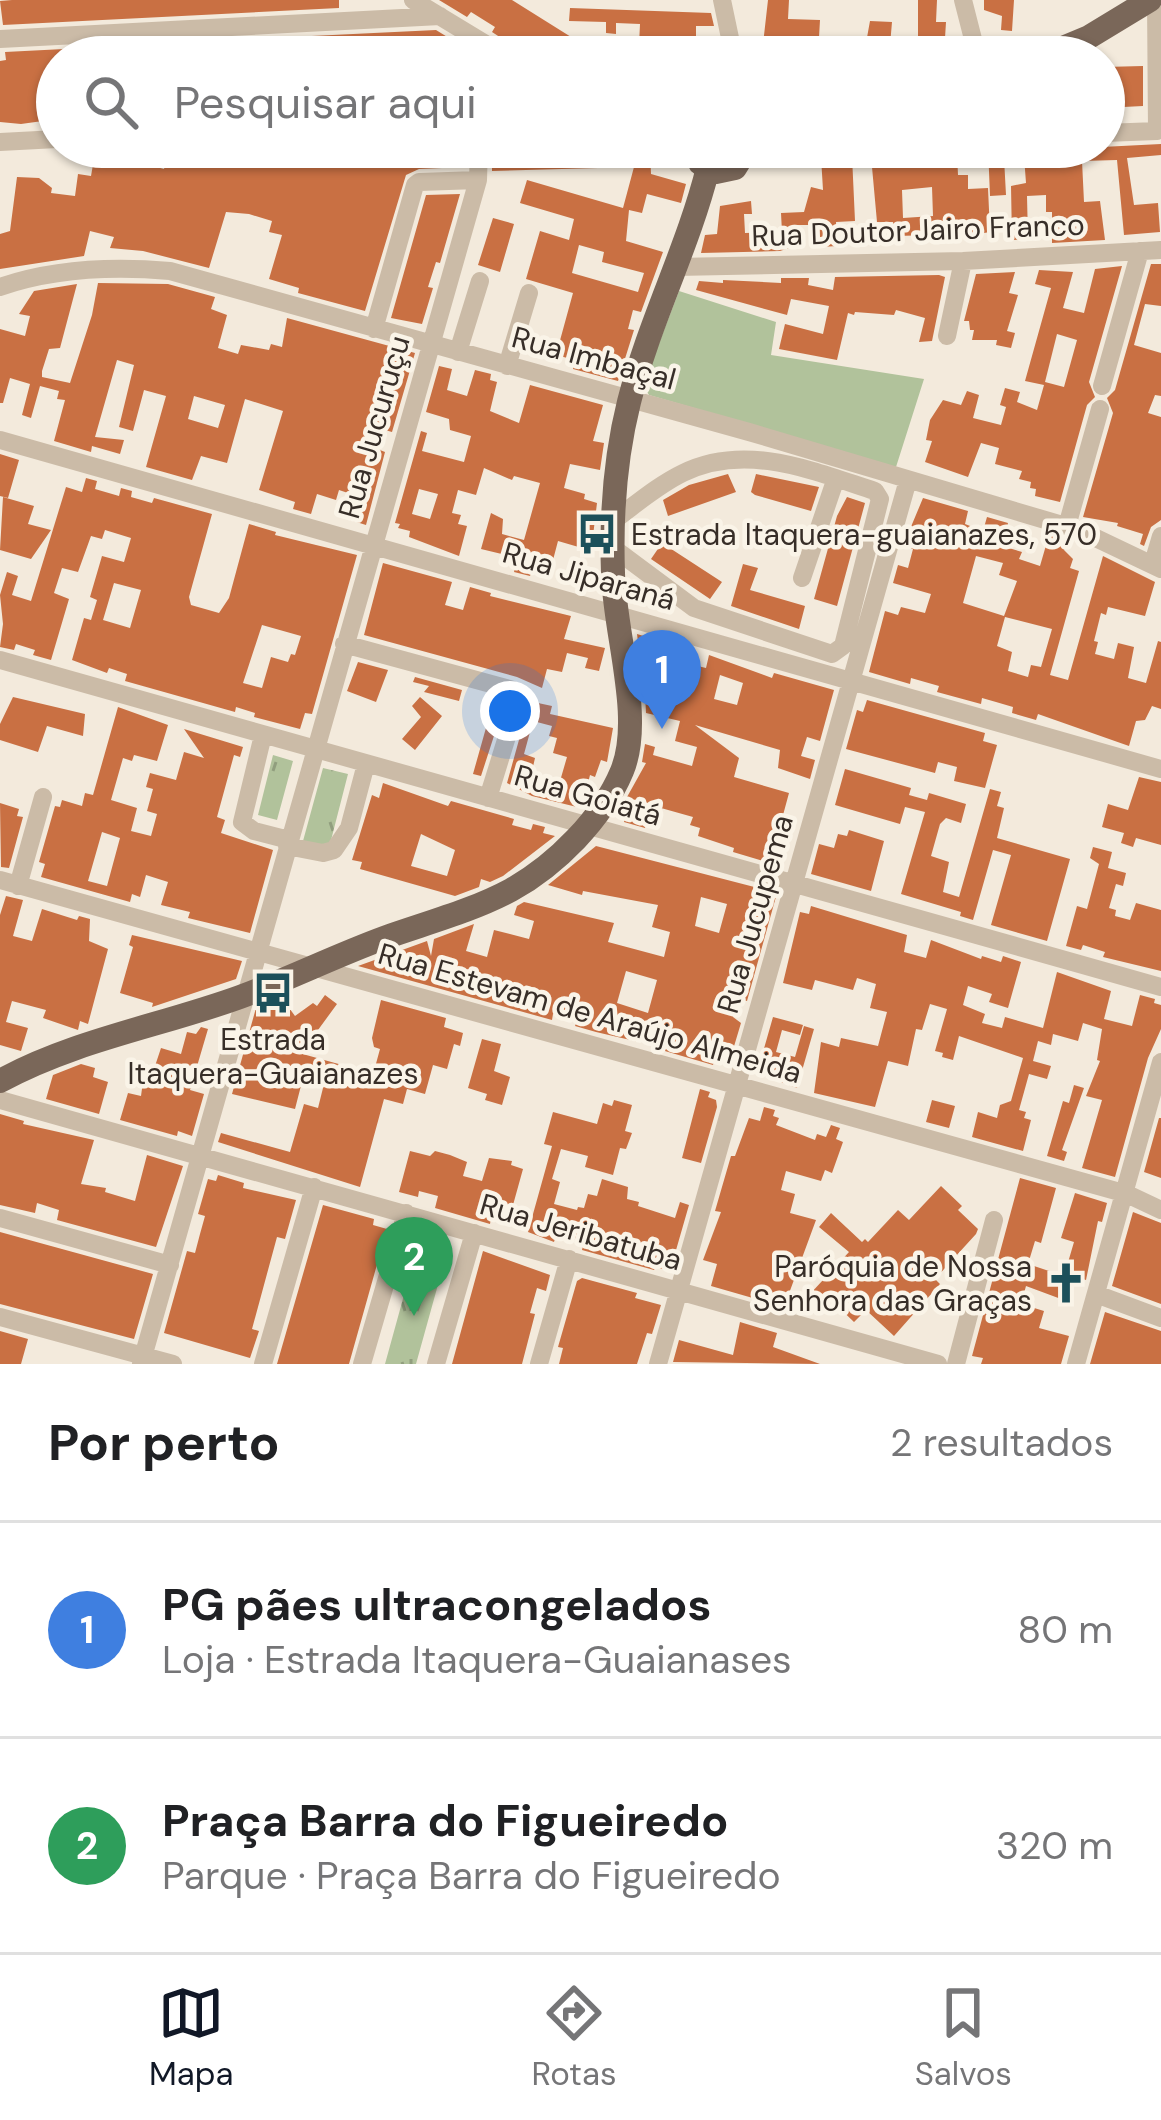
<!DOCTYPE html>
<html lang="pt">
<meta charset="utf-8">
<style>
body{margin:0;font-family:"DM Sans",sans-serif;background:#f2f2f2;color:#202124}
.you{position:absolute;left:510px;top:711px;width:42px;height:42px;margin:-30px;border:9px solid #fff;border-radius:50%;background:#1a73e8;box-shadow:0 0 0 18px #1a73e833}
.badge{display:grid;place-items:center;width:78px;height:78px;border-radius:50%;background:#111827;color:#fff;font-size:39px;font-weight:700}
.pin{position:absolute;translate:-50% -99px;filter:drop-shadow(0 3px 6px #0008)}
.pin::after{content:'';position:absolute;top:63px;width:42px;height:36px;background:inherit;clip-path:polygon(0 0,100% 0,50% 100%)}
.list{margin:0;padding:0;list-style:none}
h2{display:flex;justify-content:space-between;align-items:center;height:156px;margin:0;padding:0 48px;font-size:51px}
h2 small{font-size:39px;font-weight:400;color:#757577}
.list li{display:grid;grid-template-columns:78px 1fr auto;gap:36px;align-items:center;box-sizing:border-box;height:216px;padding:0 48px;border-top:3px solid #e0e0e0}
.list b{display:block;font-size:45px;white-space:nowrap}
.list p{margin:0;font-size:39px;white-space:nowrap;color:#757577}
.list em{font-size:39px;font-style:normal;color:#757577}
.icon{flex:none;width:66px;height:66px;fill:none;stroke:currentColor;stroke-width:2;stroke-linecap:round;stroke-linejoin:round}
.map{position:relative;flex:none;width:1161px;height:1364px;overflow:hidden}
.search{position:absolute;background:#fff;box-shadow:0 3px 9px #0004;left:36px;right:36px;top:36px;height:132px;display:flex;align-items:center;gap:30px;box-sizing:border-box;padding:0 42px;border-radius:66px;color:#757577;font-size:45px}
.sheet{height:588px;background:#fff}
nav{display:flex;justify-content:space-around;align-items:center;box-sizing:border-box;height:168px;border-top:3px solid #e0e0e0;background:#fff;font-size:33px;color:#757577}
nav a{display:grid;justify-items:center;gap:6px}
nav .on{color:#111827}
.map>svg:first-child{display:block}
</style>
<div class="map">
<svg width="1161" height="1364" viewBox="0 0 1161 1364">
<defs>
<pattern id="park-tufts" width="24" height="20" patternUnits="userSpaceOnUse" patternTransform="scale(3)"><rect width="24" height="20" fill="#b1c29b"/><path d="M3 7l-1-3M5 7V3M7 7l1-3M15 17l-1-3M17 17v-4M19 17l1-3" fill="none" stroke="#919e7e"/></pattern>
</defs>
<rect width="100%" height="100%" fill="#f3eadc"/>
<path fill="#b1c29b" d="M679 291 776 322 771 355 924 379 896 467 649 395 643 385Z"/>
<path fill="url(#park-tufts)" d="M273 755 293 761 277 820 258 815Z
M323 768 348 774 329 848 303 841Z
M420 1237 449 1245 416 1364H385Z"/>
<path fill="#c97043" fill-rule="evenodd" d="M12 0H339V8L3 25 0 1Z
M439 0H512L603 57H530L492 32 495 27 471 12 467 17Z
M768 0H789L788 19 820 20 818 55 775 57 762 53Z
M918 0H937L936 22H946L944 54 918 53Z
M984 0H1014L1012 31 1001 30 1002 16 984 10Z
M570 8 711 13 714 26H696V46H685V50L643 48 639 45 640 24 616 23V34L606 33V22L569 21Z
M870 21 892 22 889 57 838 55 841 41 866 43Z
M436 30 462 46 464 57H57V119L21 124 0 122V61L6 60 5 52 262 39 266 40 267 49 292 47 291 37Z
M1143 66V106L1104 108V67Z
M1161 144V155L1127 158 1134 205 1158 203 1160 232 1124 235 1117 160 1082 161 1084 202 1100 201 1105 240 1052 243V212H1046V195L1027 196 1028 239 1012 240 1011 186 1026 183 1024 156 1004 158 1006 195 990 196 988 147H1041V153L1058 152V160L1082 158V148Z
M220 147H465V167L419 169 406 175 365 311 298 293 299 288 269 279 282 235 269 232 272 221 249 214 226 212 209 268 143 251 110 248 114 237 90 231 84 256 0 269V234L10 231 17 177 39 178 52 188 51 193 75 196 78 174 91 176 95 153 108 155 109 151 140 150 138 162 164 169 170 148Z
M492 147H650L651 174 686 184 681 203 647 194 642 213 629 210 626 241 663 252 641 312 633 310 628 329 634 330 618 381 573 369 575 360 556 355 573 293 526 279 540 231 569 240 574 219 520 203 527 180 623 208 634 167 492 171ZM579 245 604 252 602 262 644 273 638 292 572 273Z
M957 153 958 175H968V189L988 188 990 232 942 240H934V235L896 236 893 222H877L871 156ZM932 187 933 216 903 218 902 190Z
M852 156 855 221 836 222 837 246 821 247 817 225H793L795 246 780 251 701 253 705 235 717 234 720 206 751 201 752 214H744L745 233 782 232 781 213 804 212 811 187 823 190 821 157Z
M460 194 440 263 436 262 428 287 433 288 422 324 391 318 426 195Z
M493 218 514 224 500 272 478 265Z
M1151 264H1161V306L1145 304 1134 345 1161 353V396L1155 395 1148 413 1161 417V520L1151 527 1144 546 1140 544 1143 534 1117 526 1118 523 1083 517 1113 413 1107 398 1115 390Z
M1122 266 1089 382 1095 397 1087 405 1060 502 1035 496 1036 489 1030 488 1031 482 1019 479 1022 471 995 464 999 448 981 443 968 477 925 462 932 441 926 440 930 420 943 400 961 405 967 391 979 395 973 418 1001 425 1006 407 1000 405 1005 388 1020 392 1017 402 1037 410 1044 385 1025 381 1051 288 1035 284 1039 270 1073 272 1063 308 1084 313 1095 269ZM1057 334 1077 340 1064 387 1045 382Z
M1015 272 1009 293 1018 295 1007 331 1015 333 1011 348 996 345 997 340H972L974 330H970L969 321H964L976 274Z
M939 275 945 277 932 341 919 342 925 318 896 310 894 315 855 312 854 315 848 313 837 360 779 349 785 324 823 334 829 306 791 299 787 315 696 290 699 281 723 283V280L781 283V278H809L808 285 833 290 835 277Z
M98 283 168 284 215 297 211 309 227 315 218 348 238 354 241 345 269 350 271 344 282 347 287 318 415 353 392 432 385 430 380 450 385 452 366 525 350 520 357 496 339 490 336 500 317 494 311 514 293 509 295 502 259 490 283 411 245 399 227 463 201 456 192 480 146 467 166 396 144 390 133 431 119 427 134 365 117 360 95 437 124 440 120 454 92 446 91 452 54 441 65 400 57 399 59 391 40 386 31 418 22 415 30 384 10 378 3 403H0V329L25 336 30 316 19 314 34 291 77 284 60 348 49 349 42 371V377L70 383 92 315ZM194 396 225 405 218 428 188 419Z
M439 366 452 369 447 390 467 396 475 370 491 374 490 380 497 382 490 411 519 423 530 385 603 405 593 441 604 443 600 470 570 464 564 488 585 494 584 499 597 503 592 544 584 542 582 548 558 541 553 560H536L530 576 514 572 518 558 481 549 491 513 503 519 502 534 524 540 540 483 514 476 512 480 484 468 476 495 458 490 452 513 461 515 458 524 467 526 459 556 409 537 410 531 398 528 400 524 395 523 421 431 427 433 422 451 464 462 471 436 450 430 449 419 426 412ZM419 489 438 494 430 519 412 514Z
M0 454 19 460 8 498 0 496Z
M728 474 736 492 668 516 663 500 689 485Z
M756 474 819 487 811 511 755 495 751 492Z
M86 478 97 481 95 489 119 496 121 488 132 491 131 497 152 503 154 498 212 514 189 597 191 605 219 613 229 598 249 524 276 532 275 535 357 555 312 714 305 713 300 729 254 717 255 713 236 707 235 712 125 681 127 674 109 668 107 673 72 660 84 618 91 620 97 600 90 597 102 556 124 562 131 538 105 530 102 539 91 536 78 572 62 568 54 593 69 599 51 660 33 655 35 650 16 644 14 650 0 647 3 624 0 595 7 572 18 576 12 595 31 601 66 487 82 492ZM114 583 141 590 130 628 103 620ZM262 625 301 636 295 655 291 654 288 662 271 657 262 688 243 683Z
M3 497 34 506 28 524 51 530 31 559 0 550Z
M847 497 865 503 837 606 814 599 837 516Z
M923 498 968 511 965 524 983 531 987 517 1008 523 1002 546 1022 552 1019 559 1040 566 1049 535 1067 541 1064 550 1073 559 1070 568 1079 571 1050 675 1068 680 1103 556 1155 582 1145 616 1108 607 1106 615 1101 613 1094 641 1098 642 1095 654 1114 659 1118 643 1134 647 1128 678 1146 683 1158 641 1161 642V709L1152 706 1145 720 1136 721 1129 746 1038 714 1036 720 1012 713 1013 707 996 702 982 698 981 704 937 692 939 686 911 678 910 684 869 672 885 611 898 615 901 607 925 613 931 594 893 583 898 565 908 568 913 549 903 546ZM976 556 1003 563 999 575 1017 581 1004 616 963 603ZM1005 617 1052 629 1041 667 1031 665 1028 677 1008 671 1012 652 997 646Z
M662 543 722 582 710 599 651 559Z
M383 563 452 582 445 605 463 610 470 587 491 593 490 596 571 616 564 639 605 648 599 671 585 668 588 658 567 653 562 672 547 669 542 688 517 677 364 635Z
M743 564 758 568 750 590 805 606 799 629 731 606Z
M637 634 663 642 661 648 667 650 658 676 642 672Z
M709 655 772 678 774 673 834 690 820 741 807 737 801 756 815 760 810 779 778 768 780 750 695 725 739 758 734 777 789 793 770 863 733 852 734 848 698 836 700 828 690 825 693 817 661 808 657 823 647 820 645 828 624 822 628 808 622 806 646 763 642 762 645 744 655 747 653 755 692 766 697 747 675 741 680 721 646 713 645 693 661 698 668 670 682 674 685 663 706 668ZM720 675 743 683 737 705 714 699Z
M358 662 388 670 376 702 347 691Z
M415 677 462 690 459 701 424 692 429 686 413 682Z
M13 697 85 714 83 736 47 726 38 752 0 740V724Z
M420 697 442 716 415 750 402 739 421 717 412 706Z
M867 700 985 733 983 741 997 745 985 788 954 781 957 767 938 762 935 773 846 749 857 710 863 712Z
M493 703 504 705 481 776 473 774Z
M538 703 552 706 550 714 613 728 607 762 601 760 595 777 590 775 585 795 589 796 581 808 532 796 507 783 527 711 535 713ZM533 721 552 726 549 736 557 738 553 753 567 757 558 788 530 780 535 758 524 754Z
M118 707 168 725 157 761 134 755 132 761 123 758 111 800 137 808 131 831 151 836 157 814 147 811 153 789 146 787 150 773 176 780 184 752 204 758 184 729 243 747 240 757 234 755 217 817 225 820 221 833 273 850 250 933 188 918 190 912 161 905 168 882 146 875 140 897 132 894 130 902 41 877 45 864 39 862 55 806 60 807 62 800 82 806 85 793 93 795ZM102 832 120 838 107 886 88 881Z
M845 769 911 788 909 795 927 800 929 793 966 804 961 823 946 818 940 824 931 856 949 862 943 892 959 897 990 789 1001 792 997 806 1004 808 997 838 1070 859 1047 941 991 925 1011 855 993 850 973 920 960 916 961 912 901 894 925 812 905 807 900 824 835 805Z
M1139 777 1161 782V845L1136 838 1133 847 1121 843 1124 833 1102 827 1108 804 1128 810Z
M383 783 448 806 451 801 514 819 512 825 531 830 533 824 545 827 543 833 555 836 503 876 490 882 481 879 479 887 455 896 360 869 362 862 352 860 372 795 379 798ZM421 834 455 850 447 876 411 866Z
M0 803 19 809 17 816 23 817 9 868 1 867Z
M849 830 884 841 871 891 811 874 819 844 834 848 838 834 847 836Z
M596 846 777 893 747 1001 738 998 733 1017 741 1023 729 1063 715 1058 713 1065 658 1049 660 1042 640 1036 639 1042 596 1032 575 1026 577 1021 553 1014 552 1020 358 966 427 941 431 956 434 939 474 924 466 951 487 957 494 930 529 939 534 921 514 915 517 906 524 902 614 923 608 942 664 957 670 932 652 927 658 905 583 891 582 895 548 885ZM701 897 727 904 719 933 695 926ZM626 971 657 980 648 1013 617 1003Z
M1093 847 1112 852 1108 868 1126 873 1123 886 1116 884 1109 908 1116 910 1115 916 1130 920 1136 903 1161 910V971L1103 957 1105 952 1083 945 1081 950 1066 946 1077 906 1087 909 1099 864 1090 858Z
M6 896 23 900 13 936 32 941 42 909 77 920 79 916 90 919 89 941 108 949 88 1024 80 1021 78 1030 43 1018 46 1010 12 1001 6 1022 28 1028 21 1051 0 1045V915Z
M811 906 907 935 904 952 926 958 931 940 981 959 982 956 1001 962 1003 956 1021 962 1008 1008 989 1002 992 994 968 986 963 1005 985 1014 982 1023 1002 1028 1005 1017 1043 1028 1057 972 1111 991 1104 1019 1132 1026 1140 995 1155 999 1154 1003 1161 1005V1029L1148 1058 1115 1177 1082 1168 1102 1100 1086 1096 1100 1061 1097 1060 1102 1029 1083 1023 1078 1041 1053 1034 1051 1045 1038 1041 1033 1061 1051 1066 1047 1079 1029 1074 1019 1110 1026 1112 1024 1118 1031 1120 1023 1151 972 1137 978 1112 997 1118 1000 1105 1011 1101 1023 1058 959 1036 953 1060 942 1057 943 1053 935 1051 947 1009 930 1004 922 1030 916 1029 908 1066 888 1061 875 1107 814 1093 821 1042 839 1047 841 1038 878 1046 887 1012 870 1008 876 984 857 978 853 990 815 980 812 990 783 983 800 912 809 914Z
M132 935 242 961 236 979 152 1007 153 1003 120 993 133 947 129 945Z
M325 995 337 1004 318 1030 320 1038 299 1053 353 1068 350 1076 371 1082 380 1049 374 1047 372 1038 381 1000 446 1018 444 1027 463 1033 460 1046 454 1044 447 1069 433 1065 425 1094 407 1089 403 1104 384 1099 360 1187 218 1142 221 1133 290 1152 304 1104 318 1108 325 1080 304 1074 295 1109 232 1094 256 1008 263 1010 269 1005 273 1010 284 1001 295 1016 313 1003 317 1006Z
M773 1017 803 1025 800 1035 782 1030 776 1052 795 1057 804 1026 814 1029 797 1088 757 1073Z
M201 1027 208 1029 190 1090 204 1094 192 1136 178 1131 177 1136 120 1120 128 1093 141 1096 145 1067 154 1069 161 1048 181 1054 187 1032 196 1034Z
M482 1039 501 1044 494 1071 510 1077 502 1105 485 1100 487 1094 468 1088Z
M81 1064 95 1068 93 1077 108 1082 99 1114 46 1099 53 1075Z
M1074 1085 1084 1088 1062 1150 1067 1152 1064 1161 1047 1156 1063 1101 1069 1103Z
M700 1089 710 1092 708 1097 716 1100 717 1107 701 1163 682 1158Z
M614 1100 632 1105 625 1131 632 1133 626 1149 620 1148 613 1175 585 1167 588 1156 561 1149 552 1179 560 1182 554 1204 577 1210 578 1207 584 1208 588 1194 597 1196 602 1179 628 1187 627 1199 639 1202 638 1206 675 1218 680 1202 689 1205 670 1271 656 1267 654 1270 582 1250 584 1242 556 1235 554 1242 528 1232 552 1146 544 1144 553 1112 597 1124 603 1103 612 1106Z
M932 1100 955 1106 949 1128 926 1122Z
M764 1107 775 1110 773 1116 779 1118 776 1125 815 1140 817 1134 826 1137 831 1125 840 1128 836 1139 843 1142 832 1173 825 1170 821 1181 786 1171 781 1190 795 1194 790 1213 816 1220 784 1307 711 1286 717 1264 703 1260 721 1212 715 1211 731 1156H735L749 1118 760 1121Z
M0 1114 24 1121 23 1124 94 1140 81 1184 106 1188 105 1192 135 1201 147 1155 183 1166 156 1247 57 1220 59 1210 37 1203 35 1213 0 1205Z
M1159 1118H1161V1178L1144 1172Z
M410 1151 430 1156 435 1151 450 1155 467 1162 463 1176 482 1181 489 1158 512 1161 511 1165 523 1169 508 1223 491 1218 490 1224 435 1208 438 1196 419 1191 418 1197 399 1192Z
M218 1175 244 1183 243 1188 296 1200 285 1239 277 1237 252 1329 259 1331 250 1358 164 1333 187 1251 195 1253 200 1234 205 1216 198 1214 208 1179 216 1181Z
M1020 1178 1056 1188 1041 1243 1035 1241 1028 1264 1064 1276 1074 1242 1061 1238 1075 1193 1107 1203 1102 1222 1098 1221 1086 1280 1076 1277 1071 1293 1064 1290 1061 1299 1026 1286 1021 1304 1044 1311 1039 1328 1069 1336 1061 1364H981L983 1358 972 1356Z
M941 1186 962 1206 958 1210 978 1229 976 1234 935 1279 940 1284 894 1336 866 1310 854 1322 830 1299 823 1306 810 1294 849 1252 819 1227 831 1213 862 1242 865 1239 868 1242 898 1210 909 1220Z
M323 1205 374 1219 373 1225 387 1229 349 1364H277Z
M1133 1212 1161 1223V1304L1112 1286Z
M0 1232 153 1274 134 1339 0 1304Z
M483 1251 550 1275 546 1291 537 1288 530 1313 535 1314 522 1364H452Z
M582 1278 637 1293 635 1298 661 1305 652 1334 647 1333 637 1364H559L563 1348 558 1347 577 1281Z
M1105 1312 1161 1331V1364H1090Z
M740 1322 777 1333 773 1347 820 1364 673 1362 679 1340 733 1355Z
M0 1331 28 1339 21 1364H0Z"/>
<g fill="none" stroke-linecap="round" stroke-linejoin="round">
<path stroke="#cbbba7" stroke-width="18" d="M413 0 507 57
M722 0 734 57
M963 0 974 43
M0 39 440 16
M1104 133 1157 131 1156 0
M0 142 57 139
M676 267 963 261 1161 250
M0 287C55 268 112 266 170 271L749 432 1079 530 1161 569
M374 329 415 185 419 182 478 180
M947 336 963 261
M458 352 480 281
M507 366 529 293
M1102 386 1140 251
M0 440 1161 769
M1067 526 1100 409
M612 547 694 608 832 654 843 646 880 499 875 491C813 471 746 442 683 473 658 485 635 505 613 521
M1153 563 1161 536
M802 578 836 478
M344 644 513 690
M0 660 1161 987
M263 735 242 822 254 831 289 840
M488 798 514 714
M287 846 323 853 334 850 349 828 366 764
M0 880 1127 1194 1161 1210
M18 886 43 797
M0 1100 938 1364
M0 1218 170 1265
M1096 1294 1161 1318
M0 1317 173 1364
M141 1364 478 180 479 147
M263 1364 314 1187
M362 1364 406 1213
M436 1364 474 1233
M539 1364 569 1259
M658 1364 908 480
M956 1364 994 1220
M1076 1364 1161 1062"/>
<path stroke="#7a6759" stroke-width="24" d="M1041 57 1089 37 1150 0
M694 147 700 163 716 172 735 168 748 147
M0 1081C75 1040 160 1026 240 997 289 979 335 956 384 938 426 923 472 911 511 890 556 865 602 819 622 771 644 718 614 632 613 573 611 516 615 458 629 402 649 322 688 248 708 168"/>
</g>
<defs>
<g id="bus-bare" transform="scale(3.24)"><path d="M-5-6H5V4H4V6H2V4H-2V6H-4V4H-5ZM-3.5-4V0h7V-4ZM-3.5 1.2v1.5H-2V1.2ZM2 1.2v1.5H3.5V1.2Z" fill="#1c505a" stroke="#faf4e8" stroke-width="2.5" paint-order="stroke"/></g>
<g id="church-bare" transform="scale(3.24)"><path d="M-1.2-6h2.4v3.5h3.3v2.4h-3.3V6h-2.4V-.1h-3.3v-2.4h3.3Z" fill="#1c505a" stroke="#faf4e8" stroke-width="2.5" paint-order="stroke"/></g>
</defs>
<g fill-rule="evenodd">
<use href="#bus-bare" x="597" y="534"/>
<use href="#bus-bare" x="273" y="993"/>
<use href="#church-bare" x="1066" y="1283"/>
</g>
<g text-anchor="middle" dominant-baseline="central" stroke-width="9" stroke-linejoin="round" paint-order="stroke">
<g font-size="30" fill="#372e28" stroke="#faf4e8">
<text transform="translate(918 230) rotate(-2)">Rua Doutor Jairo Franco</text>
<text transform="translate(594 358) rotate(15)">Rua Imbaçal</text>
<text transform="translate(374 427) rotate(-74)">Rua Jucuruçu</text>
<text transform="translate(589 576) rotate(16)">Rua Jiparaná</text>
<text transform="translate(588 795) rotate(16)">Rua Goiatá</text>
<text transform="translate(755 914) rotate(-74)">Rua Jucupema</text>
<text transform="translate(590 1013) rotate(16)">Rua Estevam de Araújo Almeida</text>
<text transform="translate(581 1232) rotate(16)">Rua Jeribatuba</text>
</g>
<g font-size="30" fill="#372e28" stroke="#faf4e8" text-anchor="start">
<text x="631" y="534">Estrada Itaquera-guaianazes, 570</text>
<text x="273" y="1039" text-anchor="middle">Estrada<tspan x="273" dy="34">Itaquera-Guaianazes</tspan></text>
<text x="1032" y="1266" text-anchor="end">Paróquia de Nossa<tspan x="1032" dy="34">Senhora das Graças</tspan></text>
</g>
</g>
</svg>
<div class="you"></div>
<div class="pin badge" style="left:662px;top:729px;background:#3f7fe0">1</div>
<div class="pin badge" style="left:414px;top:1316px;background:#2e9e5b">2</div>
<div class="search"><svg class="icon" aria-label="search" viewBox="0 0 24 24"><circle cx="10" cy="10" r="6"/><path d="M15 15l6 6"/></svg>Pesquisar aqui</div>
</div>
<section class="sheet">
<h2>Por perto<small>2 resultados</small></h2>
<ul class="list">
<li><span class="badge" style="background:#3f7fe0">1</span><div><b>PG pães ultracongelados</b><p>Loja · Estrada Itaquera-Guaianases</p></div><em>80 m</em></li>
<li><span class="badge" style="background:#2e9e5b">2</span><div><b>Praça Barra do Figueiredo</b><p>Parque · Praça Barra do Figueiredo</p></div><em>320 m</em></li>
</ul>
</section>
<nav>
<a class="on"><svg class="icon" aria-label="map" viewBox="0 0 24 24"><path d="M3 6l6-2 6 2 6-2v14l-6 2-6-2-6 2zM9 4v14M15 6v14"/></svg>Mapa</a>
<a><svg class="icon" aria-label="directions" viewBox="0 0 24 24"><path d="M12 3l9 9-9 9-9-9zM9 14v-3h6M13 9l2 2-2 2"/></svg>Rotas</a>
<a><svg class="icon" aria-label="saved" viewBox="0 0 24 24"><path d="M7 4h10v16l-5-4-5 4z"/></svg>Salvos</a>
</nav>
